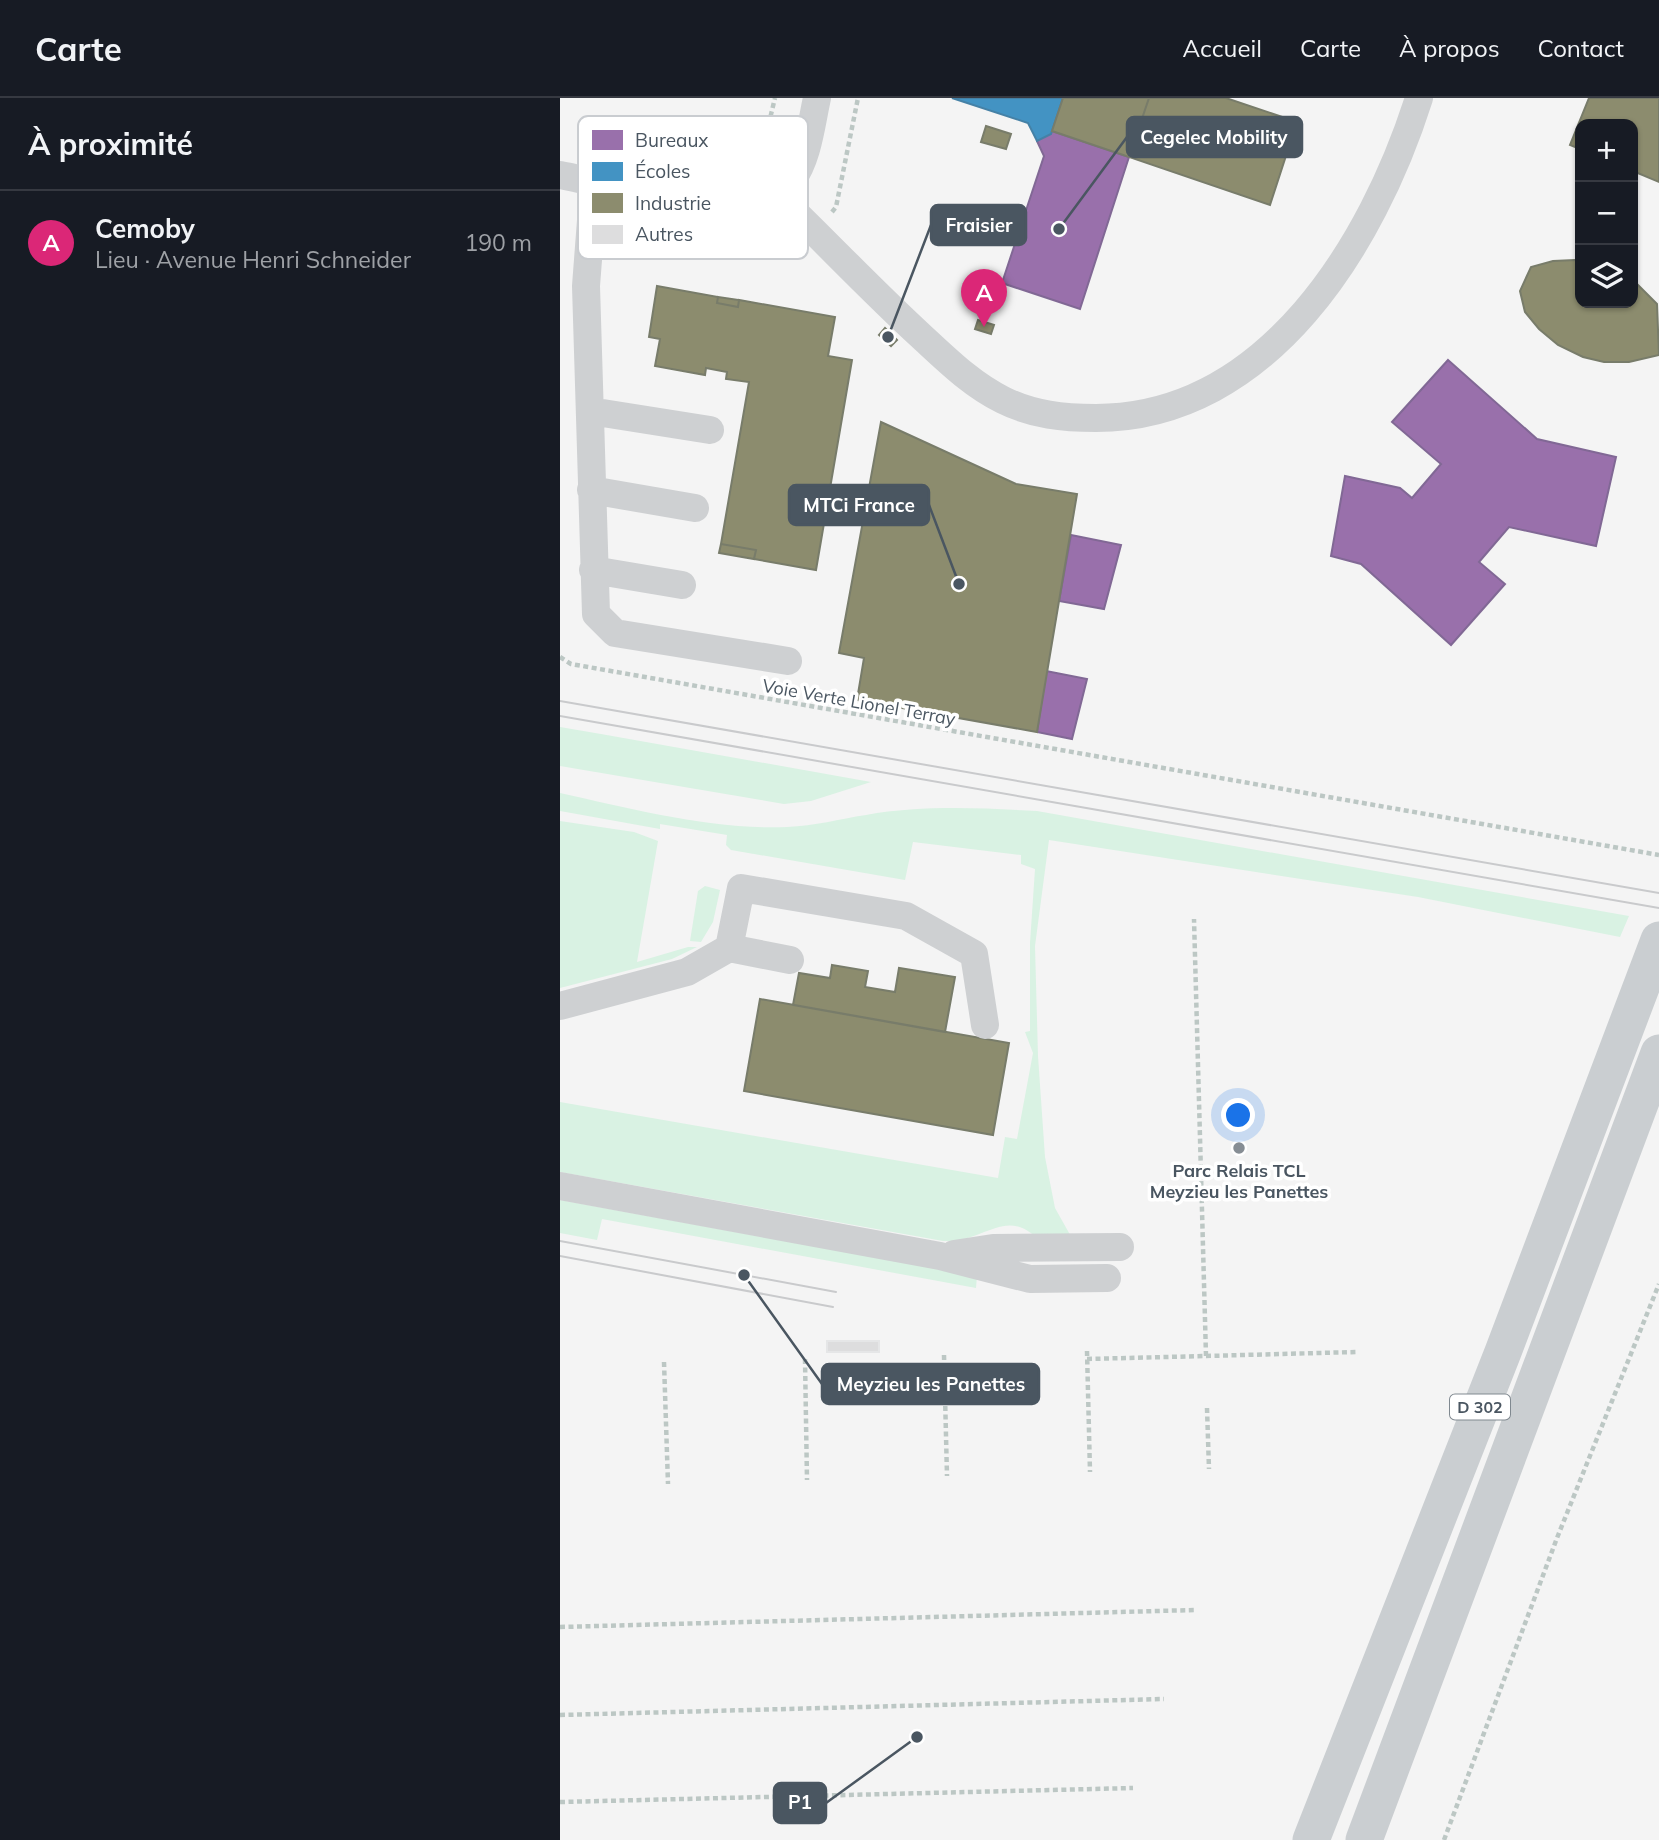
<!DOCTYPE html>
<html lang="fr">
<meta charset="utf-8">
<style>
body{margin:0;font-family:Mulish,sans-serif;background:#20242c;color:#f1f3f6}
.controls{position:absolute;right:21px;top:21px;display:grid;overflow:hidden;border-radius:14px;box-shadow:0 2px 5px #0004}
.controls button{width:63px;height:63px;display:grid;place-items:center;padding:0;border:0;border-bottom:2px solid #363941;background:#171b24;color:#f1f3f6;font:35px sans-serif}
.you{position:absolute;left:679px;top:1018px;width:24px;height:24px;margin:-18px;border:5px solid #fff;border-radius:50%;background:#1a73e8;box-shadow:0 0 0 10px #1a73e833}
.badge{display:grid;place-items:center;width:46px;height:46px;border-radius:50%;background:#db2777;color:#fff;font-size:23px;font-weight:700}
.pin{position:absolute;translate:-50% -58px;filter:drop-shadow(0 2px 4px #0008)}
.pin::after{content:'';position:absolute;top:37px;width:24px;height:21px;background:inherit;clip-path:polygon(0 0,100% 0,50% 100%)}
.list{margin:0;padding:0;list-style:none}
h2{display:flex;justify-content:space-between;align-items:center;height:91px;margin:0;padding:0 28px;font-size:30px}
h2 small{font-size:23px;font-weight:400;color:#9ea1a6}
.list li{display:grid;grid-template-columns:46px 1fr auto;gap:21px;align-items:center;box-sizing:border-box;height:105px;padding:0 28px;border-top:2px solid #363941}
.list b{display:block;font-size:26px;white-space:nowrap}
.list p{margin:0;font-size:23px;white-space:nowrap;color:#9ea1a6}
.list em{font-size:23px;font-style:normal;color:#9ea1a6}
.icon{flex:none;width:38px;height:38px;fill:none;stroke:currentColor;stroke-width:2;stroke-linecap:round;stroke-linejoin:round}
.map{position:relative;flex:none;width:1099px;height:1742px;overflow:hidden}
header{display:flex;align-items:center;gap:42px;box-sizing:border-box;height:98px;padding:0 35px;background:#171b24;border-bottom:2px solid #363941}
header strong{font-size:33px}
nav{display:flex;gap:38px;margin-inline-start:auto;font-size:24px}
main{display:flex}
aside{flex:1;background:#171b24}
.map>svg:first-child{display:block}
</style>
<header>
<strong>Carte</strong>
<nav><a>Accueil</a><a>Carte</a><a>À propos</a><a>Contact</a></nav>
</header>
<main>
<aside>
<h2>À proximité<small></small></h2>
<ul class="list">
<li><span class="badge">A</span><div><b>Cemoby</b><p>Lieu · Avenue Henri Schneider</p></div><em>190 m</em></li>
</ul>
</aside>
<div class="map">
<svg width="1099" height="1742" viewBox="0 0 1099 1742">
<rect width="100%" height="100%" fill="#f4f4f4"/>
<path fill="#d9f2e3" d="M0 629 41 636 311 684 251 703 224 706 0 668Z
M0 695C73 711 151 732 227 729 255 728 279 721 306 717 362 707 421 710 477 713L1069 818 1060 839 858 799 489 742 475 848 478 958 485 1059 495 1110 513 1142 480 1143C445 1107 426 1145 383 1143L0 1074V1004L438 1080 445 1039 457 1041 473 955 465 934 470 933V845L475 771 461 766V757L353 744 345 782 171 752 166 747 167 737 100 726V731L0 713Z
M0 723 74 734 98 743 77 864 128 849H137L112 861 0 890Z
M145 788 160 792 153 824 141 844 130 843 138 793Z
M0 1102 417 1178 416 1190 42 1121 37 1142 0 1135Z"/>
<path fill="#9970ab" stroke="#816895" stroke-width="2" d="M492 33 569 59 520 211 442 185 484 58 477 43Z
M888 262 977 341 1056 359 1036 448 949 429 919 464 945 486 891 547 801 466 771 458 785 378 840 390 852 400 881 366 832 324Z
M511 437 561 447 544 511 499 503Z
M486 573 527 581 512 641 477 634Z"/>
<path fill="#4393c3" stroke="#4581a6" stroke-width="2" d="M392 0H503L491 36 477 43 468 25Z"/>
<path fill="#8c8c6e" stroke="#787c6a" stroke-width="2" d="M503 0H589L569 59 492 33Z
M589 0H666L737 24 710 107 569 59Z
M1029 0H1099V84L1073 73V26H1020V51L1010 47Z
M426 28 451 36 446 51 421 44Z
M1015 162 1020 163V205H1073V182L1097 206 1099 257 1069 264H1044L1023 259 998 247 979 231 965 214 960 193 971 169 993 163Z
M97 188 158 199 157 205 178 209 179 202 275 219 268 258 292 262 256 472 194 461 196 452 161 446 189 284 166 281 167 274 146 270 145 277 95 268 100 241 89 239Z
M158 199 179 202 178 209 157 205Z
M418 222 434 227 431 236 415 231Z
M325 230 337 242 331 248 319 237Z
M321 324 456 386 517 396 477 634 297 602 304 560 279 555Z
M161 446 196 452 194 461 159 455Z
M272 867 308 873 305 889 335 894 339 870 395 879 385 934 233 907 239 875 270 880Z
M200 901 449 945 433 1037 184 993Z"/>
<path fill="#ddddde" stroke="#e5e6e7" stroke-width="2" d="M267 1243H319V1254H267Z"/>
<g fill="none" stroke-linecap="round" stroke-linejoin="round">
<path stroke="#bcc7c4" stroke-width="4.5" stroke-dasharray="5 3.5" stroke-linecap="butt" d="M167 78 205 41 215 0
M272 114 276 109 298 0
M59 128 213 153 233 151
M0 559 11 566 1099 757
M527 1253 530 1374
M384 1257 387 1378
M646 1258 796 1254
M245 1261 247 1382
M527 1261 646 1258 634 821
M104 1264 108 1386
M647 1310 649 1371
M0 1529 635 1512
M0 1617 604 1601
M0 1704 573 1690
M884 1742 997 1440 1099 1186"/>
<path stroke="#ced0d2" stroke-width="28" d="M0 77C41 85 162 115 197 106 211 103 223 93 232 82 248 60 251 27 257 0
M34 83 26 188 36 516 55 535 228 563
M217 97C266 144 311 192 361 238 387 262 411 286 443 302 473 317 504 320 536 320 708 320 813 145 859 0
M30 313 150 332
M31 392 135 410
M33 472 122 487
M169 850 230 862
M0 908 127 874 169 850 181 790 346 818 414 856 425 927
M0 1088 380 1158 470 1181 547 1180
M394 1156 433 1150 560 1149"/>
<path stroke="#caced1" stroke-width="37" d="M751 1742 943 1254 1099 842
M804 1742 1099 955"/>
<path stroke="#c9cacc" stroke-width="2" d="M0 603 1099 795
M0 618 1099 810
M0 1143 276 1194
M0 1158 273 1209"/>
</g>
<circle fill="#868d94" stroke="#fff" stroke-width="2.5" cx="679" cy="1050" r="7"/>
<g text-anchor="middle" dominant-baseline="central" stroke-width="7" stroke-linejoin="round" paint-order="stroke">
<rect fill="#fff" stroke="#808990" stroke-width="2" x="890" y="1296.5" width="60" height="25" rx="5"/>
<g font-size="16" font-weight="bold" fill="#4a5661">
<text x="920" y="1309">D 302</text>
</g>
<g font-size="18" fill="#4a5661" stroke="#fff">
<text transform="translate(299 604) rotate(10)">Voie Verte Lionel Terray</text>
</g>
<g font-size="18" font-weight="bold" fill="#4a5661" stroke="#fff">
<text x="679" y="1072">Parc Relais TCL<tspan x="679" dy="21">Meyzieu les Panettes</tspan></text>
</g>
</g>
<rect x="18" y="18" width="230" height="143" rx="10" fill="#fff" stroke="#c9ccd0" stroke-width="2"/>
<rect x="32" y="32" width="31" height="20" fill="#9970ab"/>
<rect x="32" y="64" width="31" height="19" fill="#4393c3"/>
<rect x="32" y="95" width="31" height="20" fill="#8c8c6e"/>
<rect x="32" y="127" width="31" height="19" fill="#ddddde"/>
<g font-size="19" fill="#4a5661">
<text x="75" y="49">Bureaux</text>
<text x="75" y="80">Écoles</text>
<text x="75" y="112">Industrie</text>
<text x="75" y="143">Autres</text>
</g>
<path fill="none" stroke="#4a5661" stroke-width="2.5" d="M499 131L567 39M328 239L371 127M399 486L369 407M184 1177L262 1286M357 1639L266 1705"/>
<g fill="#4a5661" stroke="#fff" stroke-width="2.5">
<circle cx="499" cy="131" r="7"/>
<circle cx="328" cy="239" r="7"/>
<circle cx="399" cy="486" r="7"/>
<circle cx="184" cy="1177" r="7"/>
<circle cx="357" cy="1639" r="7"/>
</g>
<g fill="#4a5661" stroke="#4a5661" stroke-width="2.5">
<rect x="567" y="19" width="175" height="40" rx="7"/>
<rect x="371" y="107" width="95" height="40" rx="7"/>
<rect x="229" y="387" width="140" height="40" rx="7"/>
<rect x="262" y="1266" width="217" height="40" rx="7"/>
<rect x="214" y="1685" width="52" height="40" rx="7"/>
</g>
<g font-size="19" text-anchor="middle" font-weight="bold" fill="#fff">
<text x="654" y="46">Cegelec Mobility</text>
<text x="419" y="134">Fraisier</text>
<text x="299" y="414">MTCi France</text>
<text x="371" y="1293">Meyzieu les Panettes</text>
<text x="240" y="1711">P1</text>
</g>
</svg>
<div class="controls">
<button>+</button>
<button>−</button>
<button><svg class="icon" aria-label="layers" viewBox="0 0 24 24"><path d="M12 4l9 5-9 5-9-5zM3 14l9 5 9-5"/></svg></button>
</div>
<div class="you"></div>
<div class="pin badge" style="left:424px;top:229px">A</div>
</div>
</main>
